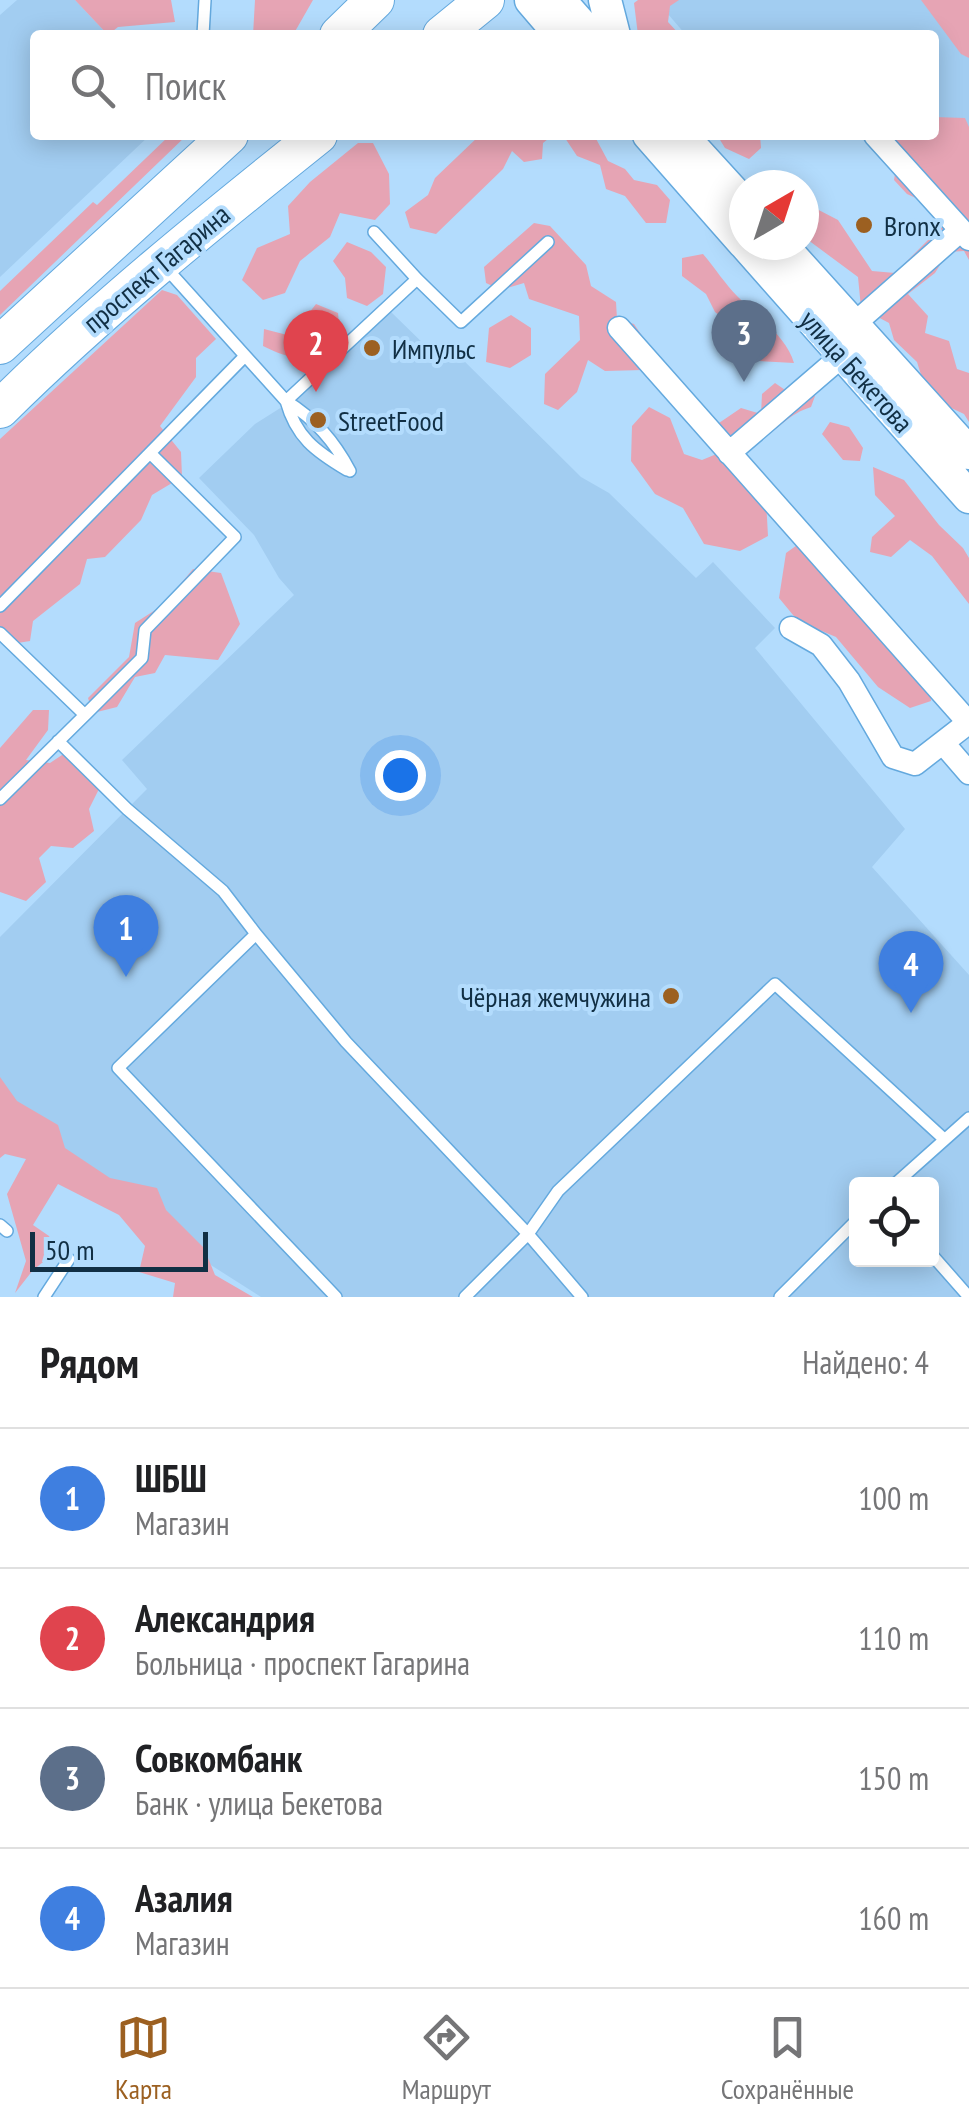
<!DOCTYPE html>
<html lang="ru">
<meta charset="utf-8">
<style>
body{margin:0;font-family:"PT Sans Narrow",sans-serif;background:#f6f6f6;color:#202124}
.controls{position:absolute;right:30px;bottom:30px;display:grid;overflow:hidden;border-radius:10px;box-shadow:0 5px 25px #0003}
.controls button{width:90px;height:90px;display:grid;place-items:center;padding:0;border:0;border-bottom:2px solid #e0e0e0;background:#fff;color:#202124;font:50px sans-serif}
.compass{position:absolute;left:729px;top:170px;width:90px;height:90px;border-radius:50%;background:#fff;box-shadow:0 5px 25px #0003;rotate:39deg}
.scale{position:absolute;left:30px;bottom:25px;width:178px;box-sizing:border-box;padding-left:10px;border:5px solid #112f44;border-top:0;font-size:28px;line-height:35px;white-space:nowrap;color:#112f44;-webkit-text-stroke:8px #b3dcfd;paint-order:stroke}
.you{position:absolute;left:400px;top:775px;width:35px;height:35px;margin:-25px;border:8px solid #fff;border-radius:50%;background:#1a73e8;box-shadow:0 0 0 15px #1a73e833}
.badge{display:grid;place-items:center;width:65px;height:65px;border-radius:50%;background:#9c6021;color:#fff;font-size:32px;font-weight:700}
.pin{position:absolute;translate:-50% -82px;filter:drop-shadow(0 2px 5px #0008)}
.pin::after{content:'';position:absolute;top:52px;width:35px;height:30px;background:inherit;clip-path:polygon(0 0,100% 0,50% 100%)}
.list{margin:0;padding:0;list-style:none}
h2{display:flex;justify-content:space-between;align-items:center;height:130px;margin:0;padding:0 40px;font-size:42px}
h2 small{font-size:32px;font-weight:400;color:#757577}
.list li{display:grid;grid-template-columns:65px 1fr auto;gap:30px;align-items:center;box-sizing:border-box;height:140px;padding:0 40px;border-top:2px solid #e0e0e0}
.list b{display:block;font-size:38px;white-space:nowrap}
.list p{margin:0;font-size:32px;white-space:nowrap;color:#757577}
.list em{font-size:32px;font-style:normal;color:#757577}
.icon{flex:none;width:55px;height:55px;fill:none;stroke:currentColor;stroke-width:2;stroke-linecap:round;stroke-linejoin:round}
.map{position:relative;flex:none;width:969px;height:1297px;overflow:hidden}
.search{position:absolute;background:#fff;box-shadow:0 5px 25px #0003;left:30px;right:30px;top:30px;height:110px;display:flex;align-items:center;gap:25px;box-sizing:border-box;padding:0 35px;border-radius:10px;color:#757577;font-size:38px}
.sheet{height:690px;background:#fff}
nav{display:flex;justify-content:space-around;align-items:center;box-sizing:border-box;height:140px;border-top:2px solid #e0e0e0;background:#fff;font-size:28px;color:#757577}
nav a{display:grid;justify-items:center;gap:5px}
nav .on{color:#9c6021}
.map>svg:first-child{display:block}
</style>
<div class="map">
<svg width="969" height="1297" viewBox="0 0 969 1297">
<rect width="100%" height="100%" fill="#b3dcfd"/>
<path fill="#a2cdf1" fill-rule="evenodd" d="M17 0H75L108 35H35V135H150L0 277V15Z
M669 0H969V164L934 135V35H686L661 6Z
M390 311 430 350 448 345 581 477 609 493 696 578 713 562 775 628 755 648 905 829 872 867 969 975V1297H261L54 1165 0 1113V937L147 789 122 760 294 595 279 578 254 535 199 478 255 424 293 400ZM856 1184H932V1260H856Z"/>
<path fill="#e6a4b4" d="M75 0H171L175 22 118 27 108 35Z
M255 0H313L293 35H253Z
M638 0H679L670 6 668 22 680 35H638L634 3Z
M921 0H969V58L961 54Z
M934 117 965 118 969 127V260L964 251 948 252 935 273 908 294 928 316 925 333 949 341 957 369 969 373V422L964 414 928 397 917 362 894 340 889 323 861 308 858 277 804 237V187L811 206 838 220 872 271 895 273 936 232 931 205 907 194 894 180 898 155 872 135H934Z
M170 135H187L0 315V291L93 202 97 205Z
M480 135H553L543 143 542 159 524 162 512 151 503 169 436 234 410 228 405 212 428 195 435 178Z
M563 135H594L608 161 625 169 634 180 657 185 670 200 666 223H646L625 196 606 189 600 165 577 156Z
M717 135H760L761 148 749 159 725 148Z
M358 143H373L389 174 390 204 375 220 340 213 330 237 300 261 285 293 263 300 242 280 257 248 290 234 288 206 310 182Z
M534 223 550 226 586 265 591 286 616 302 617 319 634 324 655 355 643 370 605 371 588 360 577 392 558 410 544 404 545 374 580 340 579 316 529 299 524 283 501 290 486 283 484 267Z
M347 242 371 252 386 267 383 294 367 306 347 298 345 278 333 261Z
M703 254C715 268 725 284 738 297 757 316 787 337 794 363L759 361 749 338 715 312 706 294 682 276V258Z
M162 290 177 295 216 339 196 358V377L160 426 181 452 182 477 152 495 141 520 105 557 87 559 80 584 33 621 30 641 5 645 0 633V439Z
M316 304 338 313 340 335C311 361 297 363 263 346L264 329 291 336Z
M511 315 531 328V355L510 368 486 362 489 328Z
M775 383 791 394 804 384 815 396 811 407C786 415 778 431 755 443L728 436 719 423 741 408 761 414 762 394Z
M649 407 670 418 684 454 702 460 719 453 766 500 768 536 740 551 704 544 683 508 655 494 631 461 632 426Z
M830 422 849 427 863 448 860 461 843 460 822 434Z
M873 467 904 480 939 525 963 548 969 558V604L932 556 910 540 891 557 870 552 872 537 895 516 875 495Z
M807 538 929 670 931 701 910 708 878 687 836 637 798 621 779 598 786 553Z
M193 569 221 573 240 624 218 660 165 655 155 673 135 677 117 707 93 713 88 698 129 657 135 623 163 605Z
M33 710H49L48 730 26 760 50 763 71 749 101 785 89 809 94 831 73 848 51 846 39 858 46 882 26 901 0 892V748Z
M0 1077 17 1101 58 1125 65 1148 110 1178 157 1188 166 1210 204 1248 215 1275 253 1297H173L175 1283 139 1272 145 1246 119 1215 58 1184 33 1225 49 1236 56 1252 33 1270 15 1293 26 1261 7 1194 26 1159 5 1154 0 1158Z"/>
<g fill="none" stroke-linecap="round" stroke-linejoin="round">
<g stroke="#64a9de" stroke-width="14">
<path id="service" d="M203 35 205 0
M374 232 417 279
M166 268 286 401C315 419 334 441 350 471
M286 401 417 279 461 322 548 242
M286 401C296 437 315 451 347 470
M0 606 245 356
M0 633 85 715 0 799
M85 715 142 658 145 630 235 537 150 453
M58 741 127 809 223 891 256 934
M895 1184 969 1118
M0 1225 7 1231
M932 1255 969 1297
M44 1297 69 1259
M336 1297 118 1068 256 934 346 1042 528 1234 582 1297
M465 1297 528 1234 558 1191 775 984 944 1139
M780 1297 856 1221"/>
</g>
<g stroke="#64a9de" stroke-width="25">
<path id="minor" d="M875 135 961 230
M853 325 961 230 969 239
M619 328 969 723
M729 453 843 355
M791 628 821 645 849 681 893 757 915 764 968 723
M943 743 969 773"/>
</g>
<g stroke="#64a9de" stroke-width="35">
<path id="secondary" d="M531 0 561 35
M559 0 590 35
M605 0 614 35
M649 135 744 243
M681 135 744 204
M746 245 969 497
M781 245 969 453"/>
</g>
<g stroke="#64a9de" stroke-width="40">
<path id="primary" d="M339 35 375 0
M442 35 485 0
M0 345 229 135
M0 409C100 310 208 223 318 135"/>
</g>
<use href="#service" stroke="#fff" stroke-width="11"/>
<use href="#minor" stroke="#fff" stroke-width="22"/>
<use href="#secondary" stroke="#fff" stroke-width="32"/>
<use href="#primary" stroke="#fff" stroke-width="38"/>
</g>
<g fill="#9c6021" stroke="#b3dcfd" stroke-width="4">
<circle cx="864" cy="225" r="10"/>
<circle cx="372" cy="348" r="10"/>
<circle cx="318" cy="420" r="10"/>
<circle cx="671" cy="996" r="10"/>
</g>
<g text-anchor="middle" dominant-baseline="central" stroke-width="8" stroke-linejoin="round" paint-order="stroke">
<g font-size="28" fill="#112f44" stroke="#b3dcfd" text-anchor="start">
<text x="884" y="225">Bronx</text>
<text x="392" y="348">Импульс</text>
<text x="338" y="420">StreetFood</text>
<text x="651" y="996" text-anchor="end">Чёрная жемчужина</text>
</g>
<g font-size="28" fill="#112f44" stroke="#b3dcfd">
<text transform="translate(156 268) rotate(-40)">проспект Гагарина</text>
<text transform="translate(857 371) rotate(48)">улица Бекетова</text>
</g>
</g>
</svg>
<div class="controls">
<button><svg class="icon" aria-label="locate" viewBox="0 0 24 24"><circle cx="12" cy="12" r="6"/><path d="M12 2v4M12 18v4M2 12h4M18 12h4"/></svg></button>
</div>
<svg class="compass" viewBox="-18 -18 36 36"><path d="M0-13l5 13h-10z" fill="#e53935"/><path d="M0 13l5-13h-10z" fill="#757577"/></svg>
<div class="scale">50 m</div>
<div class="you"></div>
<div class="pin badge" style="left:126px;top:977px;background:#3f7fe0">1</div>
<div class="pin badge" style="left:316px;top:392px;background:#e0444e">2</div>
<div class="pin badge" style="left:744px;top:382px;background:#5c6f8a">3</div>
<div class="pin badge" style="left:911px;top:1013px;background:#3f7fe0">4</div>
<div class="search"><svg class="icon" aria-label="search" viewBox="0 0 24 24"><circle cx="10" cy="10" r="6"/><path d="M15 15l6 6"/></svg>Поиск</div>
</div>
<section class="sheet">
<h2>Рядом<small>Найдено: 4</small></h2>
<ul class="list">
<li><span class="badge" style="background:#3f7fe0">1</span><div><b>ШБШ</b><p>Магазин</p></div><em>100 m</em></li>
<li><span class="badge" style="background:#e0444e">2</span><div><b>Александрия</b><p>Больница · проспект Гагарина</p></div><em>110 m</em></li>
<li><span class="badge" style="background:#5c6f8a">3</span><div><b>Совкомбанк</b><p>Банк · улица Бекетова</p></div><em>150 m</em></li>
<li><span class="badge" style="background:#3f7fe0">4</span><div><b>Азалия</b><p>Магазин</p></div><em>160 m</em></li>
</ul>
</section>
<nav>
<a class="on"><svg class="icon" aria-label="map" viewBox="0 0 24 24"><path d="M3 6l6-2 6 2 6-2v14l-6 2-6-2-6 2zM9 4v14M15 6v14"/></svg>Карта</a>
<a><svg class="icon" aria-label="directions" viewBox="0 0 24 24"><path d="M12 3l9 9-9 9-9-9zM9 14v-3h6M13 9l2 2-2 2"/></svg>Маршрут</a>
<a><svg class="icon" aria-label="saved" viewBox="0 0 24 24"><path d="M7 4h10v16l-5-4-5 4z"/></svg>Сохранённые</a>
</nav>
